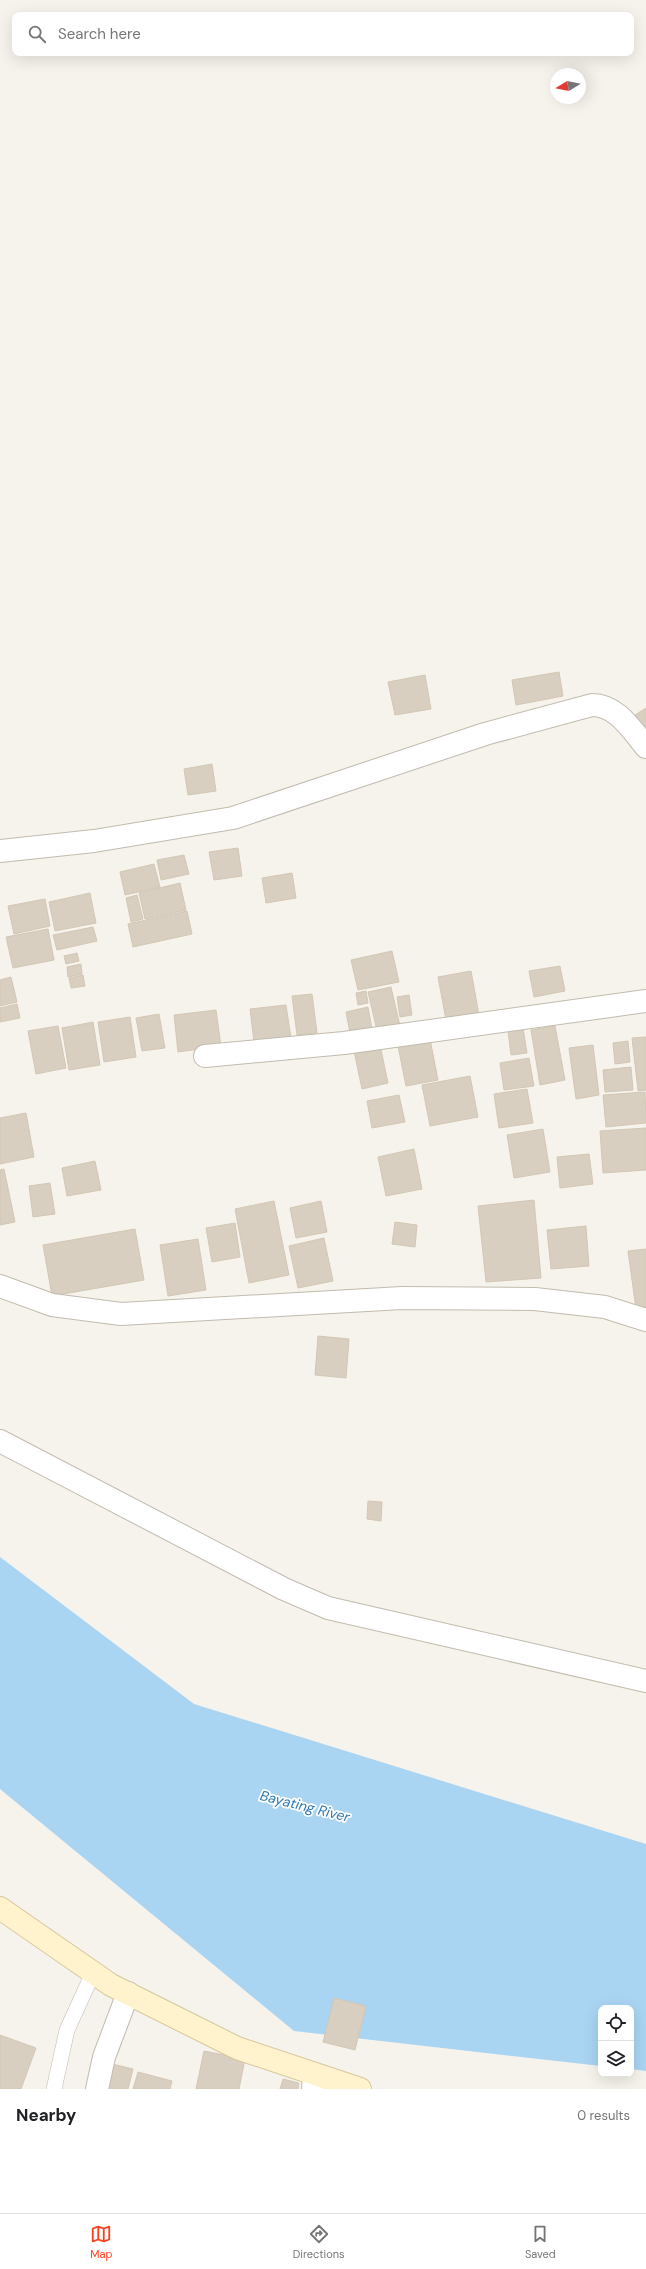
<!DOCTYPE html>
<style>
body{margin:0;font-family:"DM Sans",sans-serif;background:#f2f2f2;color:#202124}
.controls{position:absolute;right:12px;bottom:12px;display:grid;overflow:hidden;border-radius:8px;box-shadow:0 4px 16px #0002}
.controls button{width:36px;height:36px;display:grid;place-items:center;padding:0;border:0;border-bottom:1px solid #e0e0e0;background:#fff;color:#202124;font:20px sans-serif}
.compass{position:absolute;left:550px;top:68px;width:36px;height:36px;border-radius:50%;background:#fff;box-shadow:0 4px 16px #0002;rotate:260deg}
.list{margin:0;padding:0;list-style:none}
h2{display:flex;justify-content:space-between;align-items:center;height:52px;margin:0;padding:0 16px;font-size:17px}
h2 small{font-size:13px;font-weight:400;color:#757577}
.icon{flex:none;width:22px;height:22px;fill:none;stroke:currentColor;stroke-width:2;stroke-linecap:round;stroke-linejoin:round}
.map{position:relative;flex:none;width:646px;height:2089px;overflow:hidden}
.search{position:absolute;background:#fff;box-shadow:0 4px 16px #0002;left:12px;right:12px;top:12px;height:44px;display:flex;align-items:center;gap:10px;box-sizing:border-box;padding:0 14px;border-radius:8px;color:#757577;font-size:15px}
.sheet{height:124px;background:#fff}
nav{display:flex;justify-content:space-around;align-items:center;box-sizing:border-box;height:56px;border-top:1px solid #e0e0e0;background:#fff;font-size:11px;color:#757577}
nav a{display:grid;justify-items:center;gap:2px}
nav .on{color:#fc3f1d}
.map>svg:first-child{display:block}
</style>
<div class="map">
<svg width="646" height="2089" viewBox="0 0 646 2089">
<rect width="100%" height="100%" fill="#f6f3ec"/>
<path fill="#a9d4f2" d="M0 1557 194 1704 646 1844V2071L631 2069V2008H601V2066L294 2031 0 1789Z"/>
<path fill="#d8cfc1" stroke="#d3c7b4" d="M559 672 563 696 516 705 512 680Z
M425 675 431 709 395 715 388 682Z
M646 708V728L644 729 635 715Z
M212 764 216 791 188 795 184 769Z
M238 848 242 876 214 880 209 852Z
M184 855 189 874 161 880 157 860Z
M154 864 160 887 125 895 120 872Z
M292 873 296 898 266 903 262 878Z
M180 883 186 910 145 919 139 893Z
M90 893 96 923 55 931 49 902Z
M137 895 143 919 131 922 126 898Z
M45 899 50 926 14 934 8 906Z
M187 911 192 934 133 947 128 924Z
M93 927 97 941 57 950 53 935Z
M48 929 54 960 13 968 6 937Z
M392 951 399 982 358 990 351 960Z
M77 953 79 961 66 964 64 956Z
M81 964 82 974 68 977 67 967Z
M560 966 565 991 534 997 529 971Z
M471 971 479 1015 446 1020 438 977Z
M83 975 85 986 71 988 69 978Z
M11 977 17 1002 0 1006V980Z
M391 987 401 1030 378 1035 368 992Z
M366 991 368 1003 358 1005 356 993Z
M312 994 317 1033 297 1035 292 996Z
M409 995 412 1015 400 1017 397 997Z
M17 1004 20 1018 0 1022V1008Z
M286 1005 291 1038 254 1042 250 1009Z
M368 1007 373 1034 351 1038 346 1012Z
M216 1010 221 1046 178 1052 174 1015Z
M159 1014 165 1048 142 1051 136 1018Z
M130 1017 136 1057 104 1062 98 1022Z
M93 1022 100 1065 69 1070 62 1028Z
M58 1026 66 1068 36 1074 28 1031Z
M555 1026 565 1080 540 1085 531 1030Z
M523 1028 527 1053 511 1055 508 1031Z
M646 1037V1090L638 1091 632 1038Z
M430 1039 438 1080 406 1086 398 1046Z
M628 1041 630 1062 615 1064 613 1043Z
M380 1045 388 1083 362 1089 354 1051Z
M593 1045 599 1095 576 1099 569 1048Z
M529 1058 534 1086 504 1090 500 1063Z
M631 1067 633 1090 605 1092 603 1070Z
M470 1076 478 1117 430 1126 422 1085Z
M527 1089 533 1123 499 1128 494 1094Z
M645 1092 646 1123 606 1127 603 1095Z
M399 1095 405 1122 372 1128 367 1101Z
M26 1113 34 1157 0 1164V1118Z
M646 1128V1170L603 1173 600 1131Z
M543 1129 550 1172 514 1178 507 1135Z
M414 1149 422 1189 386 1196 378 1157Z
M589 1154 593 1184 560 1188 557 1157Z
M95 1161 101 1190 67 1196 62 1168Z
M4 1169 15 1222 0 1225V1170Z
M50 1183 55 1214 33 1217 29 1186Z
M534 1200 541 1278 486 1282 478 1206Z
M274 1201 289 1275 249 1283 235 1209Z
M321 1201 327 1232 296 1238 290 1208Z
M395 1222 417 1225 415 1247 392 1244Z
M235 1223 240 1257 212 1262 206 1228Z
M586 1226 589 1266 551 1269 547 1230Z
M135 1229 144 1280 52 1296 43 1245Z
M324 1238 333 1281 298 1288 289 1246Z
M198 1239 206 1290 168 1296 160 1245Z
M646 1249V1308L636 1309 628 1251Z
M318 1336 349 1339 346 1378 315 1375Z
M368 1501 382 1502 381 1521 367 1519Z
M334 1998 366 2006 355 2050 323 2042Z
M0 2035 36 2048 21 2089H0Z
M204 2051 245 2059 239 2089H196Z
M112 2064 133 2069 128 2089H106Z
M138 2072 172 2081 170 2089H133Z
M283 2079 299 2083 298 2089H280Z"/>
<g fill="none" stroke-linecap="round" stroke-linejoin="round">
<g stroke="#c2bbae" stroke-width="16">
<path id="lane" d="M54 2089 67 2030 93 1973"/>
</g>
<g stroke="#c2bbae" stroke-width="24">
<path id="street" d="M0 851 94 841 233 818 485 734 592 705C617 705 631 729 646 747
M205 1056 344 1043 646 1001
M0 1286 52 1305 121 1314 402 1298 535 1299 605 1307 646 1320
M0 1441 284 1589 328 1608 646 1681
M97 2089 104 2057 128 1993
M313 2089 314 2074"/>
</g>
<g stroke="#d6c79b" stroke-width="24">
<path id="secondary" d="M0 1908 111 1985 237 2048 360 2089"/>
</g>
<use href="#lane" stroke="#fff" stroke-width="15"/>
<use href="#street" stroke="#fff" stroke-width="22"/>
<use href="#secondary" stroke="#fff3cd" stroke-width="22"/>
</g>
<g text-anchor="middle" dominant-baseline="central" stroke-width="3.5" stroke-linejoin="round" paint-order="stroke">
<g font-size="14" font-style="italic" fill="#2e7ab2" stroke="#fff">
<text transform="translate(305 1806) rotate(14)">Bayating River</text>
</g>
</g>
</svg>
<div class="controls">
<button><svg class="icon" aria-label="locate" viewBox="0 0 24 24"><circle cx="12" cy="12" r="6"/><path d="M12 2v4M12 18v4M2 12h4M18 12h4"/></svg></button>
<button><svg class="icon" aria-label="layers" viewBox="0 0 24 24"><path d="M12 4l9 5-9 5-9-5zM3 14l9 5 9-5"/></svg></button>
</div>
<svg class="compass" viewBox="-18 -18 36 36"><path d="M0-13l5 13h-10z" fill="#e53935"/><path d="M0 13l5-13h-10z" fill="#757577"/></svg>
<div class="search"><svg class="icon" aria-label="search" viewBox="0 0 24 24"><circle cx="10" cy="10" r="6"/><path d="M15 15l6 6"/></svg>Search here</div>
</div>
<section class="sheet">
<h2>Nearby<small>0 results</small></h2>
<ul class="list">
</ul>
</section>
<nav>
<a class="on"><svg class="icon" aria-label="map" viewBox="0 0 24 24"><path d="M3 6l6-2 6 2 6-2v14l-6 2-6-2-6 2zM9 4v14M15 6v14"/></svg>Map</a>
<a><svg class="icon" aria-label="directions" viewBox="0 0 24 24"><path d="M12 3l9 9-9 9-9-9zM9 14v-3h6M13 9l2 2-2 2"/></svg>Directions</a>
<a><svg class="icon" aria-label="saved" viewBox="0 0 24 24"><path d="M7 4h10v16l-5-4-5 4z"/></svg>Saved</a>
</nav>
